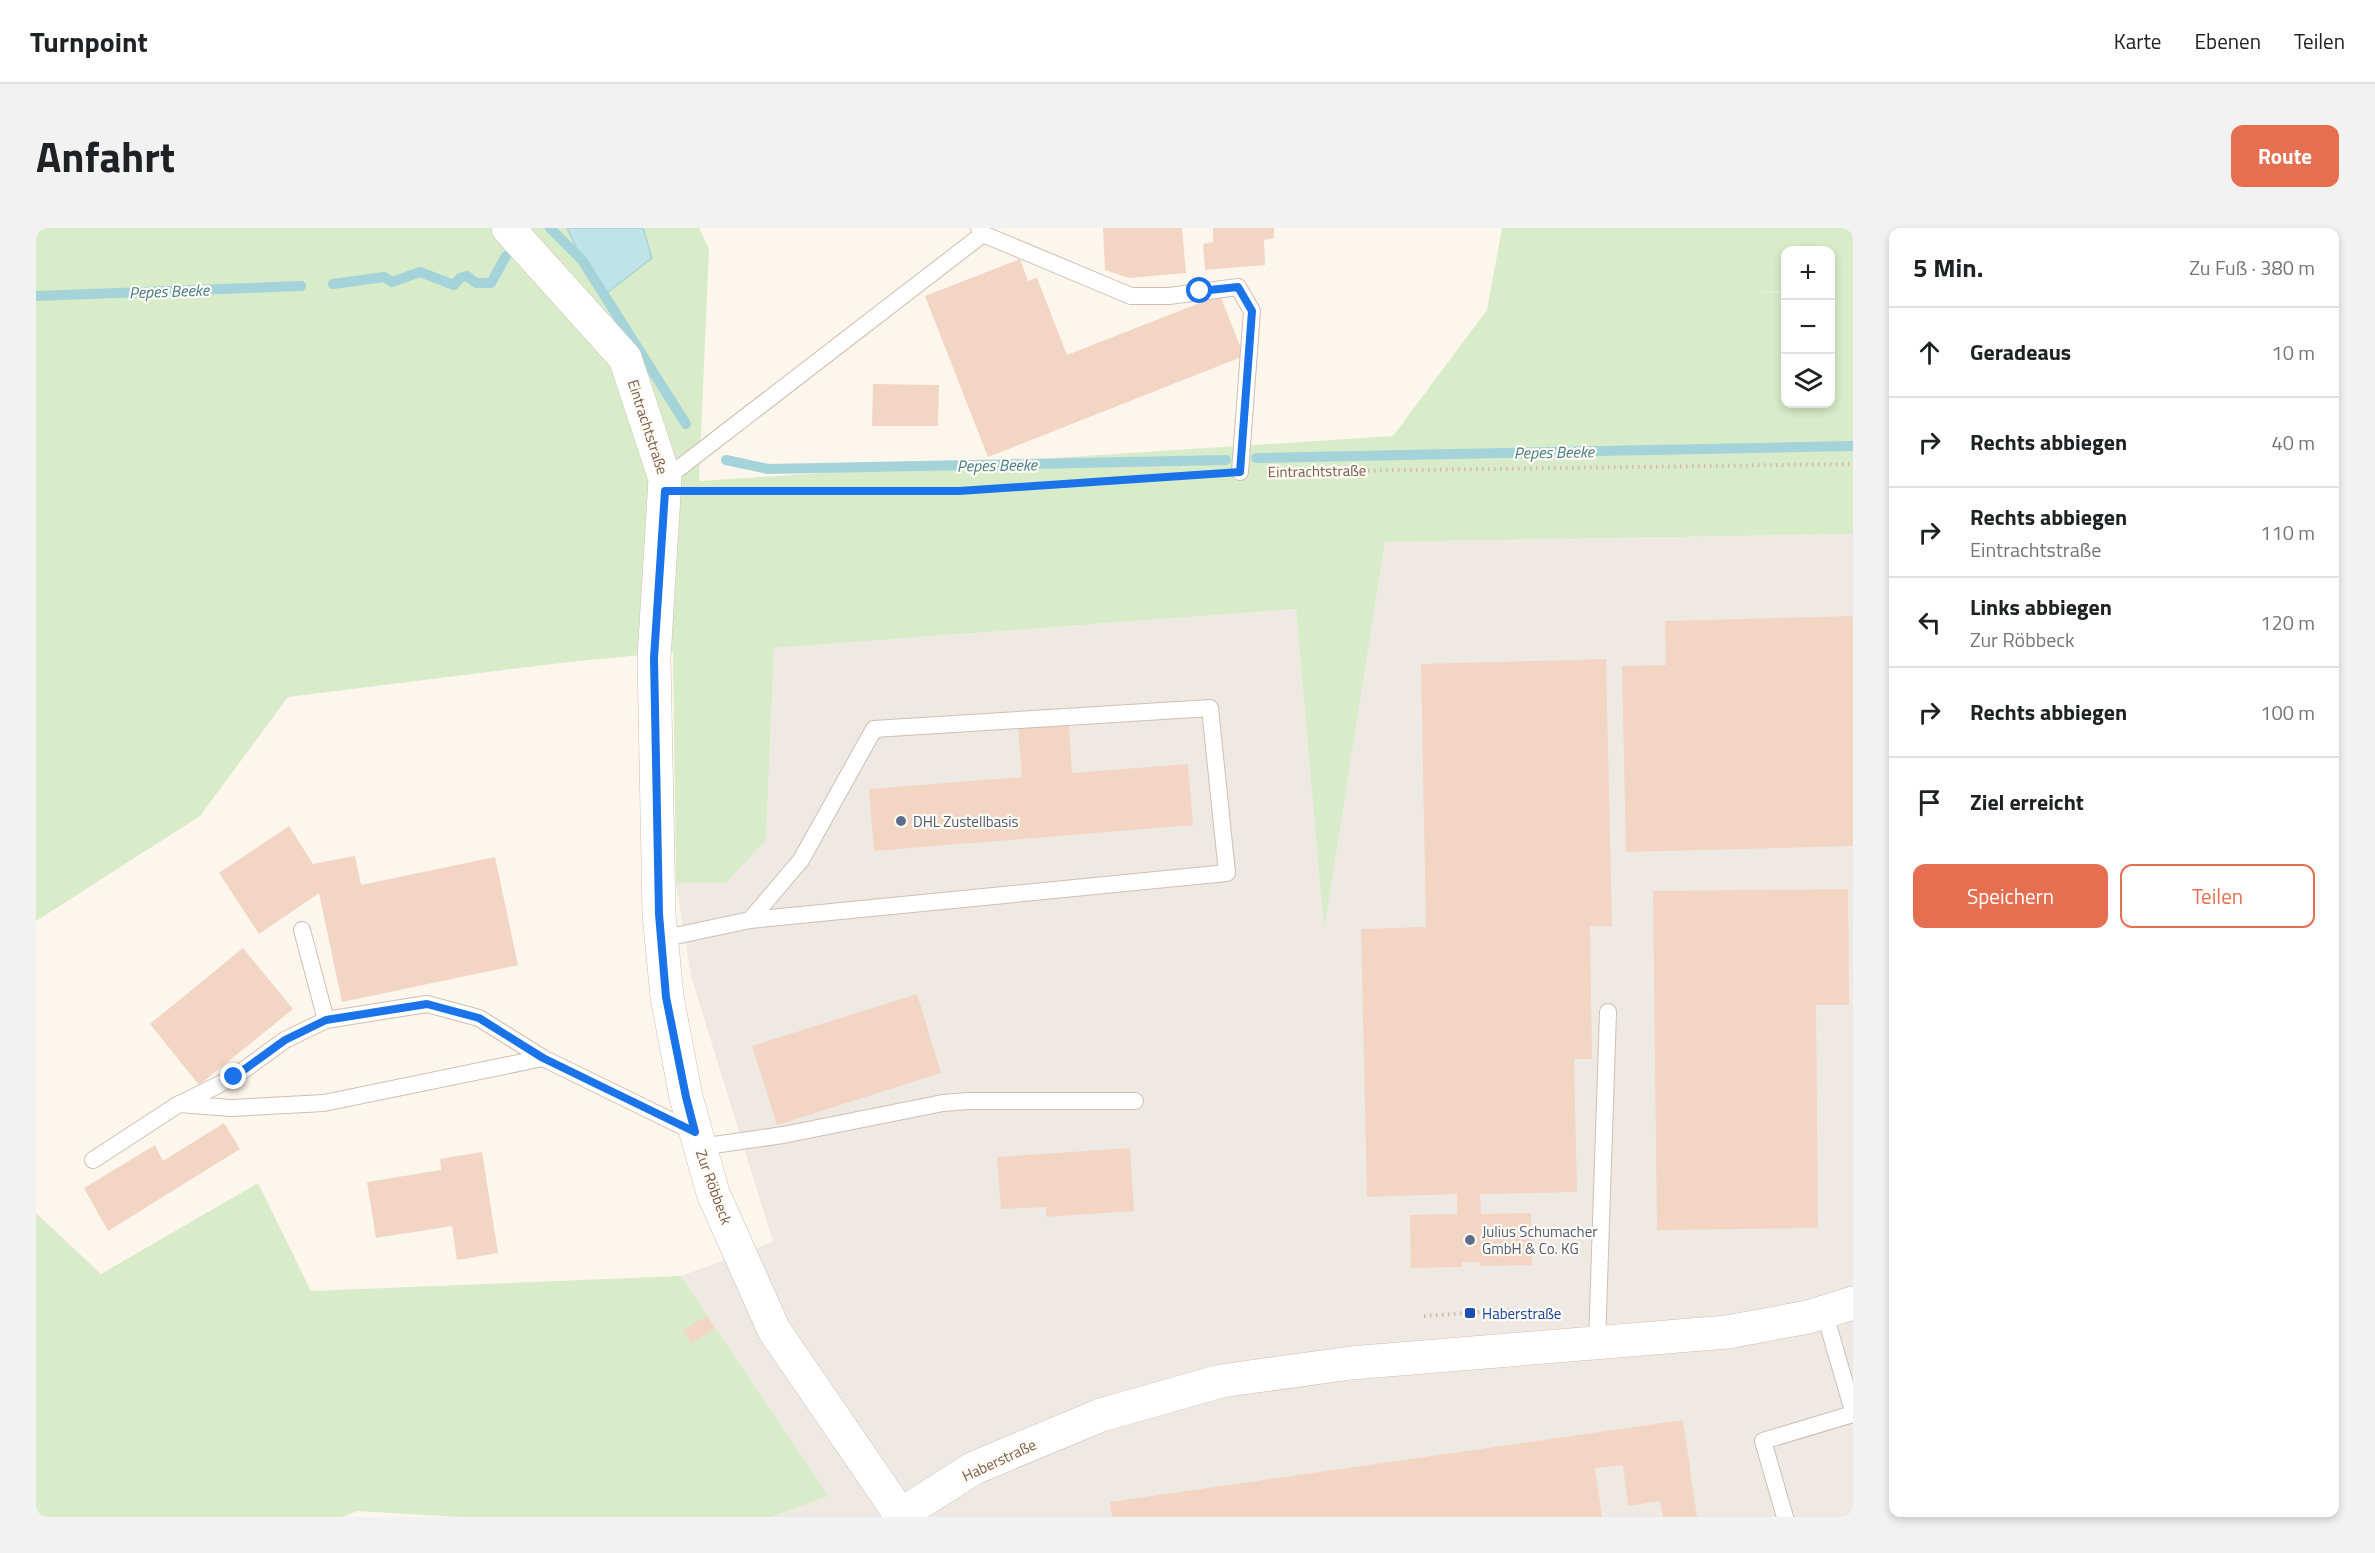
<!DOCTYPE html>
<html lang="de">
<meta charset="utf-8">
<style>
body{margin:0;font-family:"Titillium Web",sans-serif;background:#f2f2f2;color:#202124}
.controls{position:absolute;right:18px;top:18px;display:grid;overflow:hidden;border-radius:12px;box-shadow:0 3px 9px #0003}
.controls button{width:54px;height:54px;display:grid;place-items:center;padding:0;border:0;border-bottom:2px solid #e0e0e0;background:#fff;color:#202124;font:30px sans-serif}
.stop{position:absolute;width:18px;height:18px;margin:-14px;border:4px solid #1a73e8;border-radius:50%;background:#fff}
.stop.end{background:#1a73e8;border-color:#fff;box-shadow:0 2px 6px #0008}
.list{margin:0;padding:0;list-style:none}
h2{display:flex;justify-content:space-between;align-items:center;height:78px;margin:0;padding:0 24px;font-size:26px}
h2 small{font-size:20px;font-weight:400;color:#757577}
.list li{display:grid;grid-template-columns:39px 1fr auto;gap:18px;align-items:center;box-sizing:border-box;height:90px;padding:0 24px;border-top:2px solid #e0e0e0}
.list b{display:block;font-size:22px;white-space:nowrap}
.list p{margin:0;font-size:20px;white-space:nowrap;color:#757577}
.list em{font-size:20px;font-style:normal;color:#757577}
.actions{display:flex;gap:12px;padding:18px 24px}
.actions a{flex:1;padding:14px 0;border:2px solid #e76f51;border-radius:12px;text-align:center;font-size:21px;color:#e76f51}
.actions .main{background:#e76f51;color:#fff}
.icon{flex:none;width:33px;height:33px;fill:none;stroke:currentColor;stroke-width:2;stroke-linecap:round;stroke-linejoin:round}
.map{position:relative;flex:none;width:1817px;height:1289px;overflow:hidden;border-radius:12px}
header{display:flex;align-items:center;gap:36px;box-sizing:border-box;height:84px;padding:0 30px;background:#fff;border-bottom:2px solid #e0e0e0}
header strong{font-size:28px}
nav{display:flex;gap:33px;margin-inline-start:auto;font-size:21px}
.intro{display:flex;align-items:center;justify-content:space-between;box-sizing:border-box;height:144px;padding:0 36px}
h1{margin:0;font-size:42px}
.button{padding:15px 27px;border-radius:12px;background:#e76f51;color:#fff;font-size:21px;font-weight:700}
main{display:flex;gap:36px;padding:0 36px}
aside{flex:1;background:#fff;border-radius:12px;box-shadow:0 3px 9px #0003}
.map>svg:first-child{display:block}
</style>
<header>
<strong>Turnpoint</strong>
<nav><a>Karte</a><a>Ebenen</a><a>Teilen</a></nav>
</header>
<div class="intro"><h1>Anfahrt</h1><a class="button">Route</a></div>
<main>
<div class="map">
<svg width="1817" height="1289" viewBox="0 0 1817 1289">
<rect width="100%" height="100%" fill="#fdf6ec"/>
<path fill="#efe9e4" d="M1817 306V1289H735L791 1268 645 1048 737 1014 655 748 640 655H690L730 612 738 420 1260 381 1288 699 1349 314Z"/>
<path fill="#d8ecc9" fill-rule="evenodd" d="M0 0H663L673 21 663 253 1357 208 1451 82 1466 0H1817V306L1349 314 1288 702 1260 381 738 420 730 612 690 655H640L637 424 533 434 252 469 164 588 0 693ZM1750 22H1794L1795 60H1798L1794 61V176H1750L1749 64 1722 65 1749 63Z
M222 955 275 1063 645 1048 792 1268 735 1289H424L321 1283 306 1289H0V985L65 1046Z"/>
<path fill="#bfe3e8" stroke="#a5d3da" stroke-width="1.5" d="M531 0H607L616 30 568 67 546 32Z"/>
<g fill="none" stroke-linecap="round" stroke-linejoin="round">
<path stroke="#a5d3da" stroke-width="10" d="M514 0 546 32 650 196
M297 56 348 49 356 54 384 44 418 57 424 50 431 48 440 55H455L470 28
M0 68 265 58
M1220 230 1817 218
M690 232 732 241 1190 232"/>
</g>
<path fill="#f3d5c3" d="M1067 0H1146L1150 45 1093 50 1069 42Z
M1177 0H1238V10L1228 12 1229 37 1169 42 1167 16 1177 14Z
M984 31 992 53 1001 50 1031 127 1184 67 1208 128 952 229 889 68Z
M837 156 903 157 902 198H836Z
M1817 388V618L1590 624 1586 438 1630 437 1629 393Z
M1570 431 1576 698H1554L1556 831H1538L1541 964 1444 966 1445 986 1495 985 1496 1037 1444 1038V1034H1426V1039L1375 1040 1374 987 1421 986V966L1331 969 1325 701 1390 699 1385 436Z
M1033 496 1036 545 1152 536 1157 597 838 623 833 561 986 549 982 500Z
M253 598 277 636 319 628 325 657 459 629 482 737 306 774 283 665 223 706 183 645Z
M1812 661 1813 777H1780L1782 1000 1621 1002 1617 663Z
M207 720 257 781 163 857 114 796Z
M881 766 905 845 741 897 716 818Z
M188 895 204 921 72 1003 48 960 119 917 127 933Z
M1094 920 1098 983 1010 989V979L965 981 961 929Z
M446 924 462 1025 421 1032 416 998 340 1010 331 954 405 942 404 931Z
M671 1088 679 1101 655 1115 647 1102Z
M1647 1192 1661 1289H1627L1624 1273 1592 1278 1587 1237 1559 1240 1566 1289H1076L1074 1274Z"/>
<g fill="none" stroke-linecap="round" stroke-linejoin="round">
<g stroke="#d1beb0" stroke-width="18">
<path id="lane" d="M947 6 1095 68H1133L1202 59 1216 83 1204 244
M629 251 947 6 943 0
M266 702 290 792 391 776 443 790 507 830
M625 711 714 692 1191 645 1174 480 838 501 765 632 714 692
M144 876 198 849 249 812 290 792
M664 919 747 907 907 875 932 873H1099
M57 932 143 876 195 880 288 875 507 830 658 904
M1788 1083 1817 1183
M1561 1115 1572 784
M1749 1289 1727 1213 1817 1186"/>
</g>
<g stroke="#d1beb0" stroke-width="34">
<path id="street" d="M472 0 589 130 629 251 618 430 623 686 631 769 650 869 677 965 738 1102 866 1289
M861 1289 938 1240 1065 1187 1185 1153 1315 1135 1691 1104 1772 1089 1817 1075"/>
</g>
<path stroke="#d9b8a5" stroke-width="4" stroke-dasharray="1.5 4.5" stroke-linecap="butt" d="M1230 244 1817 236
M663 263H923L1177 246
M1388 1088 1473 1082"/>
<use href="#lane" stroke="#fff" stroke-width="16"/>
<use href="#street" stroke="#fff" stroke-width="33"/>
</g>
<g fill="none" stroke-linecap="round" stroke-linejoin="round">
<path stroke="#1a73e8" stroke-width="8" d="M198 849 249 812 290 792 391 776 443 790 507 830 659 904 650 869 630 769 623 686 618 430 629 263H923L1204 244 1216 83 1202 59 1164 63"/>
</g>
<g fill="#5c6f8a" stroke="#fffaf3" stroke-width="2">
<circle cx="865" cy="593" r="6"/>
<circle cx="1434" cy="1012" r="6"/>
</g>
<rect fill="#1a4fb4" stroke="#fffaf3" stroke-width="2" x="1428" y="1079" width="12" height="12" rx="3"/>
<g text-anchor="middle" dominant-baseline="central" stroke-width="4.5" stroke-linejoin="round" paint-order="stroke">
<g font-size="15" fill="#7a5c4d" stroke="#fffaf3">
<text transform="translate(612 199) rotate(72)">Eintrachtstraße</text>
<text transform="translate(1281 243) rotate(-1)">Eintrachtstraße</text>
<text transform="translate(678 959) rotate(70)">Zur Röbbeck</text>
<text transform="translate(963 1232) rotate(-25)">Haberstraße</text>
</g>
<g font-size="15" fill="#4e5e75" stroke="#fffaf3" text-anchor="start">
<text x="877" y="593">DHL Zustellbasis</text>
<text x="1446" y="1003">Julius Schumacher<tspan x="1446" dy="17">GmbH &amp; Co. KG</tspan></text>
</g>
<g font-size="15" fill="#164399" stroke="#fffaf3" text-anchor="start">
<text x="1446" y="1085">Haberstraße</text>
</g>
<g font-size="16" font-style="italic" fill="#437c86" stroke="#fffaf3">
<text transform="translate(133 63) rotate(-2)">Pepes Beeke</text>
<text transform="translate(1518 224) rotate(-1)">Pepes Beeke</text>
<text transform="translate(961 237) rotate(-1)">Pepes Beeke</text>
</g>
</g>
</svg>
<div class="controls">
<button>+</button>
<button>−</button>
<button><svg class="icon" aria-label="layers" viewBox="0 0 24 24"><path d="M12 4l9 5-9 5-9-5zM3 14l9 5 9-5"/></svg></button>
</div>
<div class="stop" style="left:1164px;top:63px"></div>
<div class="stop end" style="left:198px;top:849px"></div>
</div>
<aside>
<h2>5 Min.<small>Zu Fuß · 380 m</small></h2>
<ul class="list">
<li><svg class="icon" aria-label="ahead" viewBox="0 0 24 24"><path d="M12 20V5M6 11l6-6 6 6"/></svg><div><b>Geradeaus</b></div><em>10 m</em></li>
<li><svg class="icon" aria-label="right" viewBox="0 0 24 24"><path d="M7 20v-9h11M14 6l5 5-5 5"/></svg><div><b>Rechts abbiegen</b></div><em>40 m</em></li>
<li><svg class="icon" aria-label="right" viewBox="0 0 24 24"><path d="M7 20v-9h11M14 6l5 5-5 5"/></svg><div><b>Rechts abbiegen</b><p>Eintrachtstraße</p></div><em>110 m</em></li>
<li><svg class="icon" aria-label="left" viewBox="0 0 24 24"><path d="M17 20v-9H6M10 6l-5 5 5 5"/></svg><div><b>Links abbiegen</b><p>Zur Röbbeck</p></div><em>120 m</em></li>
<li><svg class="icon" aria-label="right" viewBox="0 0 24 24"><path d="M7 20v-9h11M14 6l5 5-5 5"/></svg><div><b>Rechts abbiegen</b></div><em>100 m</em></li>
<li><svg class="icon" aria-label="arrive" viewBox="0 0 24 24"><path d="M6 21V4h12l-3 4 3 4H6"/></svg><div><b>Ziel erreicht</b></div></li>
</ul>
<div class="actions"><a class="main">Speichern</a><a>Teilen</a></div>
</aside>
</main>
